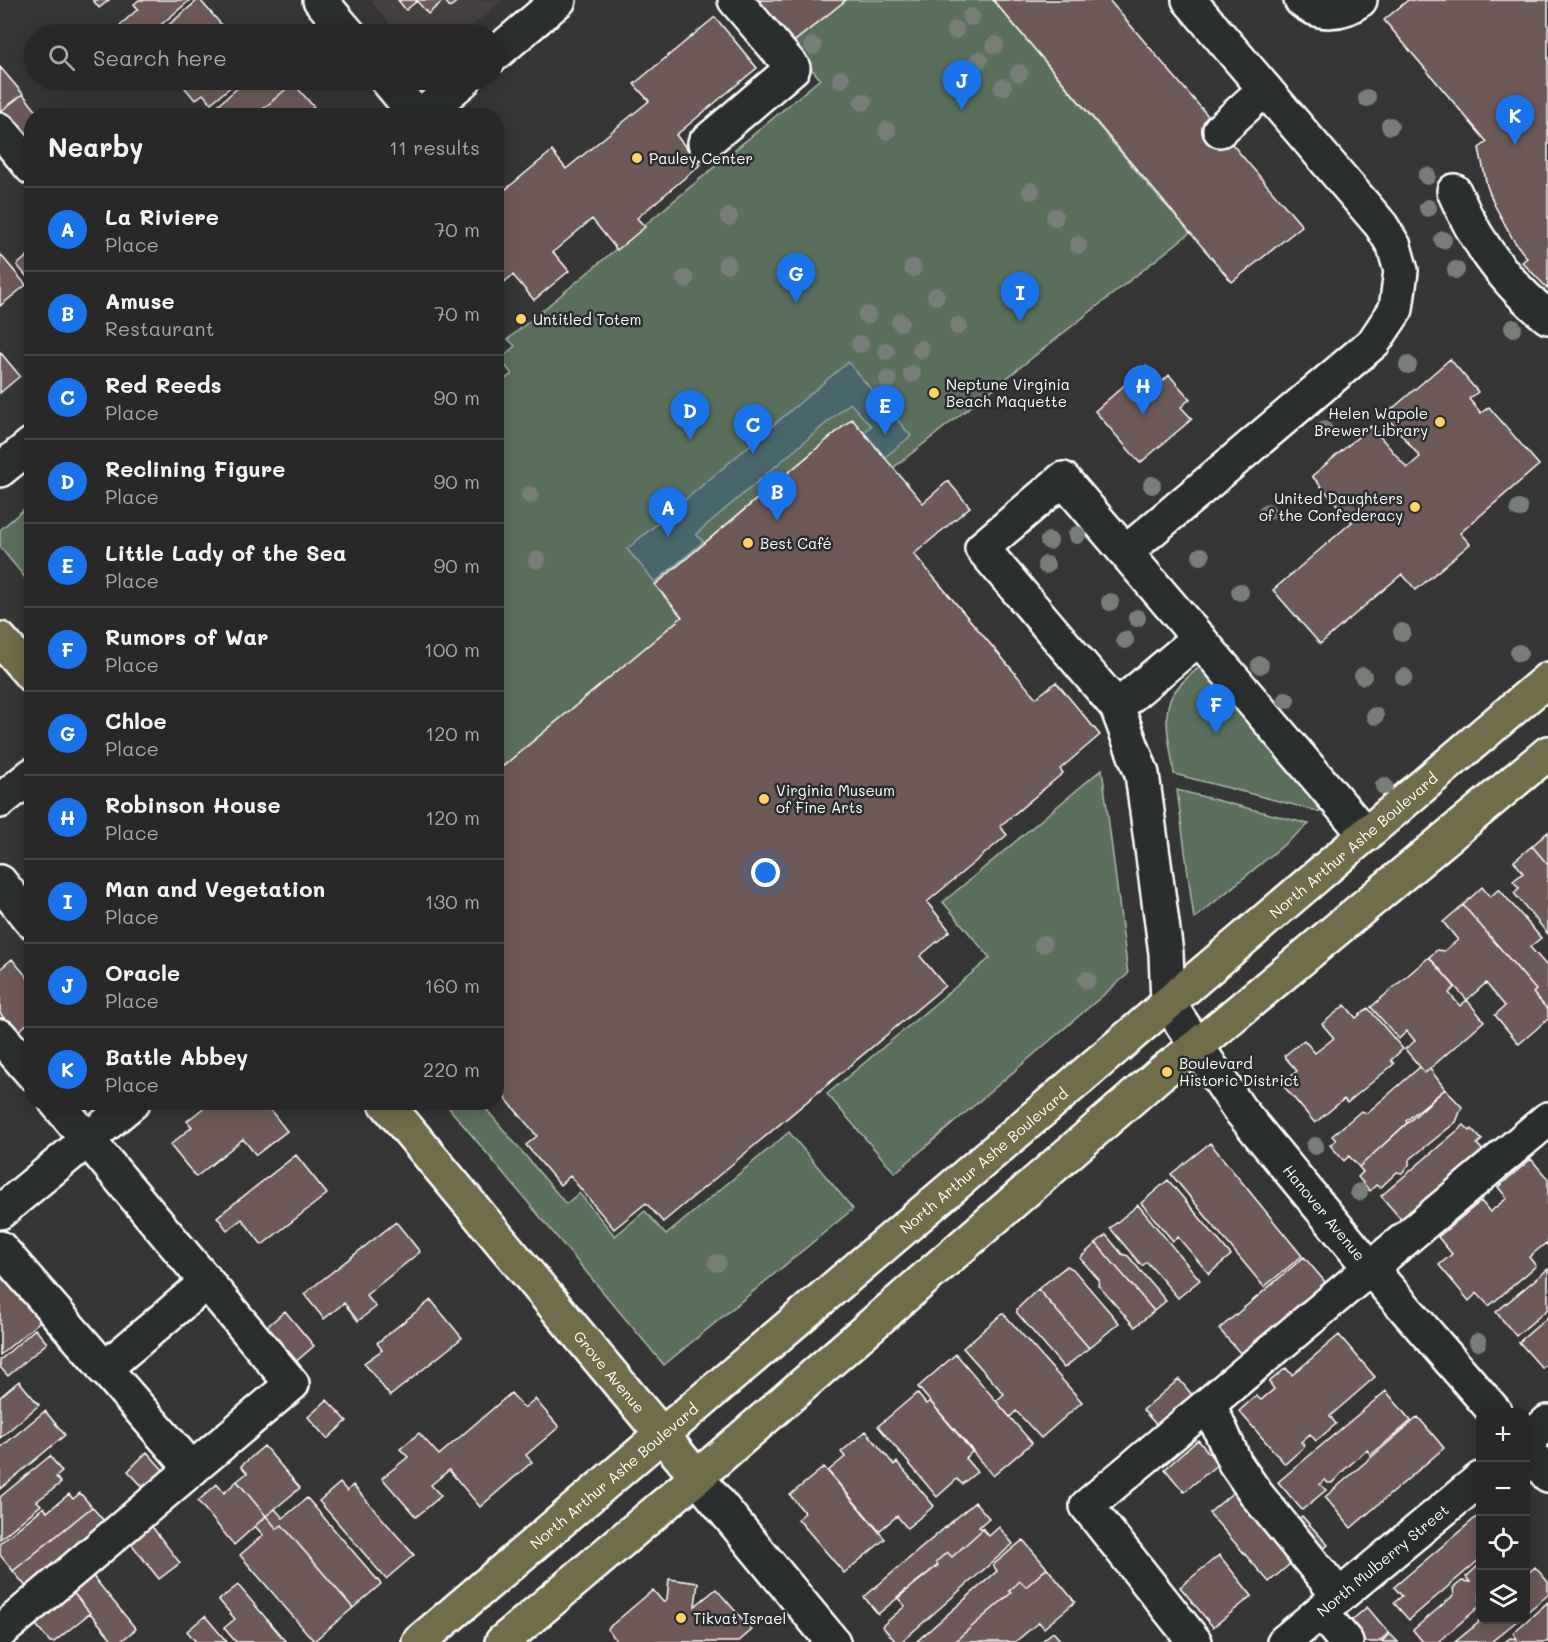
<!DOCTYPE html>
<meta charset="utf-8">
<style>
body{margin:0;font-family:Mali,sans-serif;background:#313030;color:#f1f3f6}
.controls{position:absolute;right:18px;bottom:18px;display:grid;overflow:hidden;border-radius:12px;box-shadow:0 3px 15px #0003}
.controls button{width:54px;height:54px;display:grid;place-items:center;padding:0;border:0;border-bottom:2px solid #454445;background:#292828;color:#f1f3f6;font:30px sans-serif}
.you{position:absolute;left:766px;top:873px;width:21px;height:21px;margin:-15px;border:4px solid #fff;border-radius:50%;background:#1a73e8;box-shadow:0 0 0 9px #1a73e833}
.badge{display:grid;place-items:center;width:39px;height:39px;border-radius:50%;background:#1a73e8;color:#fff;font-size:20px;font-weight:700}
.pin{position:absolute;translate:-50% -50px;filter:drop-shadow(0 2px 3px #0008)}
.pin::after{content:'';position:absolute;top:32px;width:21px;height:18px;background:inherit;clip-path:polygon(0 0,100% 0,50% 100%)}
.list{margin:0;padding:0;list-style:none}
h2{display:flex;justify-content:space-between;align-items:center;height:78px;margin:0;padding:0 24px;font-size:26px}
h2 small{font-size:20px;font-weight:400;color:#a5a6a8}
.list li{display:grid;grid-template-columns:39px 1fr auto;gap:18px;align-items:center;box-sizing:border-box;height:84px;padding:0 24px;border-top:2px solid #454445}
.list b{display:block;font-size:22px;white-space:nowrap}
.list p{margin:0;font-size:20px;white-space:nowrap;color:#a5a6a8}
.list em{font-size:20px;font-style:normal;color:#a5a6a8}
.icon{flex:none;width:33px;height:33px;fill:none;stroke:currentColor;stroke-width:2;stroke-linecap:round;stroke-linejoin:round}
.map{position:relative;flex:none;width:1548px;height:1642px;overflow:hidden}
.search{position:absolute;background:#292828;box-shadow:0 3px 15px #0003;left:24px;top:24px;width:480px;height:66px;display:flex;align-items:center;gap:15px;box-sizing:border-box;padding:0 21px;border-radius:33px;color:#a5a6a8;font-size:22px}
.panel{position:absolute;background:#292828;box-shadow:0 3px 15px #0003;left:24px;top:108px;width:480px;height:1002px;border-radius:24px}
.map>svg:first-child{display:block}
</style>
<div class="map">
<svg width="1548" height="1642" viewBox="0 0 1548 1642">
<rect width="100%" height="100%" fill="#373636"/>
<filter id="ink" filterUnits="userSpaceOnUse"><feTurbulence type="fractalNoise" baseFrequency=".0167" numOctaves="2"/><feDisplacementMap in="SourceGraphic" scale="12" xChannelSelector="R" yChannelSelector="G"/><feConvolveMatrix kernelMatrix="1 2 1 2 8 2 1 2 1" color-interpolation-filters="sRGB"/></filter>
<g filter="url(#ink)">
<path fill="#474140" d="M370 0H503L462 34H399Z"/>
<path fill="#5a705c" stroke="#acb8ae" stroke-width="1.5" d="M846 0H993L1159 198 1191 232 893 468 852 419 655 584 682 617 497 772 496 385 512 374 500 359 515 346 508 339 820 79 791 44Z
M31 503V585L0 547V530Z
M1202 665 1325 813 1174 774C1172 753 1162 720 1170 700 1176 686 1190 675 1202 665Z
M1102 769 1128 974 895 1173 827 1094 990 958 943 902Z
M1177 790 1309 824 1194 919Z
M455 1103H481L566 1204 579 1193 615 1236 645 1211 666 1235 789 1132 853 1209 664 1365 449 1108Z"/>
<path fill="#49666c" stroke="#92a3a7" stroke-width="1.5" d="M848 362 911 436 885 457 864 432 871 426 850 403 696 534 703 542 655 582 627 549Z"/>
<path fill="#6d5a58" stroke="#fff" stroke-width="1.5" d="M93 0H109L99 8Z
M139 0H190L150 34H145L142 32 139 34H128L120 25 138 9 134 4Z
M198 0H200L226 30 221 34H158Z
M398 0H459L450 7 444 0 428 14 417 1 406 10Z
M756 0H846L791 44Z
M993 0H1109L1302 226 1232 282Z
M1408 0H1548V289L1522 262 1527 258 1514 241 1494 204 1487 186 1479 148 1487 142 1384 20Z
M715 17 757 68 676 135 700 165 637 218 645 227 617 250 592 219 553 252 569 271 534 300 513 275 496 289V178L506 189 552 151 566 169 649 101 634 84Z
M0 67 23 94 0 112Z
M185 80H239L211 103 203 94 195 100 181 83Z
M247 80H290L293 83 255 116H205Z
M293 83 314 107 303 116H255Z
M23 94 40 116H32V132L23 140 0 112Z
M32 252V283L17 265Z
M0 254 26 285 0 306Z
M0 352 20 376 0 393Z
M1450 359 1478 392 1469 399 1481 413 1489 407 1539 465 1460 533 1470 544 1416 590 1402 574 1320 644 1273 590 1352 522 1312 476 1371 426 1407 468 1420 457 1385 415Z
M1146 366 1161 383 1169 375 1190 399 1181 407 1192 419 1140 463 1095 411Z
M852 419 923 503 948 481 963 499 970 507 914 554 1036 698 1056 682 1100 735 1060 769 1063 773 1000 826 1007 835 927 902 950 931 920 956 945 986 663 1222 646 1203 614 1229 570 1176 560 1185 526 1145 537 1136 496 1087V772L682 617 655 585Z
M1548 832V865L1532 846Z
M1532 846 1548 865V934L1514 893 1519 888 1513 881 1523 873 1514 861Z
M1482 887 1490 897 1499 889 1541 938 1530 947 1547 966 1548 965V1010L1533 993 1536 990 1463 905Z
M1463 905 1536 990 1533 993 1548 1010V1019L1519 1044 1495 1015 1505 1006 1486 983 1467 1000 1429 957 1437 950 1444 951 1458 940 1443 922Z
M1429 957 1455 987 1449 993 1460 1006 1467 1000 1484 1021 1425 1073 1405 1049 1415 1041 1407 1031 1399 1039 1371 1007Z
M12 959 32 983V1020L16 1033 0 1013V969Z
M1345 1005 1356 1018 1368 1008 1403 1049 1391 1060 1394 1064 1347 1103 1344 1099 1315 1123 1282 1084 1297 1071 1284 1056 1304 1040 1315 1053 1334 1038 1322 1024Z
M1420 1067 1425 1073 1430 1069 1445 1089 1406 1121 1407 1123 1359 1167 1349 1156 1344 1161 1330 1145 1336 1140 1332 1136 1361 1111 1367 1113Z
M1445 1089 1462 1107 1456 1122 1409 1160V1165L1402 1173 1397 1172 1380 1188 1376 1185 1370 1191 1358 1177 1363 1172 1359 1167Z
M211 1102H215L221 1110 231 1102H264L287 1131 256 1155 243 1139 196 1177 170 1145 192 1127 187 1121Z
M1464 1125 1470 1131 1472 1129 1482 1140 1477 1144 1488 1156 1406 1225 1381 1196Z
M1210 1143 1302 1256 1264 1287 1171 1174Z
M296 1155 327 1194 262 1245 242 1219 227 1230 217 1217Z
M1531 1159 1548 1179V1246L1546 1243 1529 1257 1536 1266 1489 1306 1477 1293 1469 1301 1439 1265 1452 1254 1438 1237 1481 1201 1490 1212 1507 1198 1498 1187Z
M1168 1180 1231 1255 1209 1274 1178 1237 1173 1241 1141 1203Z
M1138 1205 1200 1280 1178 1298 1147 1262 1142 1266 1110 1228Z
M396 1222 420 1252 366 1295 376 1307 358 1321 344 1303 324 1319 304 1294Z
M1106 1235 1122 1254 1128 1256 1166 1301 1154 1311 1096 1243Z
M1096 1243 1154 1311 1135 1327 1098 1285 1099 1280 1080 1258Z
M1304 1257 1332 1290 1248 1362 1219 1329Z
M1067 1266 1073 1269 1119 1323 1089 1348 1038 1289Z
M1548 1269V1309L1516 1336 1496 1312Z
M5 1271 45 1317 0 1355V1275Z
M1038 1289 1089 1348 1064 1368 1017 1313V1309Z
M431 1300 462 1338 390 1396 364 1363 382 1350 377 1343Z
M285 1311 314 1346 292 1365 263 1330Z
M1003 1313 1082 1402 1041 1438 1016 1411 1010 1417 996 1401 1004 1394 963 1348Z
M1548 1317V1363L1542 1368 1519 1342Z
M35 1329 47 1343 8 1376 0 1367V1360Z
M1339 1335 1375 1377 1330 1416 1336 1424 1316 1441 1310 1434 1301 1442 1305 1446 1285 1464 1239 1411 1256 1396 1261 1400 1274 1389 1269 1382 1286 1368 1292 1375Z
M956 1354 1032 1443 993 1476 918 1387Z
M1179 1379 1198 1402 1163 1432 1143 1410Z
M19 1381 39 1405 0 1438V1397Z
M1386 1391 1411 1421 1371 1455 1367 1450 1344 1470 1332 1483H1328L1325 1480 1320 1484 1326 1490 1302 1510 1278 1482Z
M511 1393 524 1408 535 1399 559 1427 526 1455 532 1462 480 1507 449 1470 431 1485 441 1496 416 1517 382 1478 408 1457 400 1449 419 1433 439 1455Z
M917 1393 926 1404 930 1401 973 1451 965 1458 977 1472 962 1484 957 1479 937 1497 878 1426Z
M327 1400 347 1421 327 1439 308 1417Z
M45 1411 65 1435 0 1489V1448Z
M1418 1417 1444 1448 1351 1528 1325 1497Z
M866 1431 894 1465 897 1462 934 1506 907 1528 897 1516 879 1531 828 1471 845 1457 841 1452Z
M1198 1440 1218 1464 1184 1492 1165 1469Z
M264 1446 300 1488 266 1516 237 1481 247 1473 241 1466Z
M147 1452 164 1471 144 1488 128 1471Z
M50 1456 62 1472 56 1477 61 1483 37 1501 41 1505 0 1539V1497Z
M824 1467 885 1539 844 1573 798 1519 805 1513 790 1495Z
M237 1481 266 1516 234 1545 198 1501 217 1484 224 1493Z
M340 1483 347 1491 353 1485 414 1555 386 1579 319 1501Z
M1237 1489 1297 1558 1269 1582 1209 1513Z
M80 1493 92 1507 13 1571 0 1555V1543L44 1507 47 1512 69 1494 73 1499Z
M307 1498 381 1584 353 1608 282 1525 277 1529 266 1516 275 1509 283 1518Z
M975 1502 989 1518 979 1527 983 1529 952 1557 947 1552 936 1562 938 1565 878 1614 864 1597Z
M92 1507 104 1521 96 1527 104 1537 33 1595 13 1571Z
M1480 1514V1559L1409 1620 1394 1603 1402 1596 1394 1587Z
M266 1516 277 1529 282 1525 353 1608 314 1641 240 1555 263 1535 255 1526Z
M1302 1516 1328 1545 1315 1557 1289 1528Z
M150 1524 180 1563 159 1579 129 1541Z
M999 1527 1013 1544 901 1642H896L882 1626 905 1606 897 1597 938 1565 936 1562 947 1552 952 1557 983 1529 989 1536Z
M1023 1540 1047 1568 1026 1587 1020 1581 1009 1591 1011 1593 954 1642H916L997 1571 993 1565Z
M1219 1555 1252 1596 1213 1627 1180 1587Z
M1480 1564V1606L1438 1642H1423L1413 1630 1454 1595 1453 1588 1462 1581 1470 1582 1466 1577Z
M1535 1567 1548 1582V1595L1526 1613V1575Z
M1047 1568 1075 1602 1044 1628 1039 1622 1015 1642H954L1011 1593 1009 1591 1020 1581 1026 1587Z
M91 1574 136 1629 120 1642H114L71 1590Z
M669 1579 698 1583 695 1606 716 1589 752 1630 738 1642H618L607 1629 653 1590 663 1602 667 1599Z
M238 1585 286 1642H236L224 1628 235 1619 219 1600Z
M71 1590 90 1613 54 1642H50L33 1621Z
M1548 1602V1642H1505L1510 1638 1517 1639 1513 1633Z
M1367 1607 1389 1633 1378 1642H1358L1345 1626Z
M1480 1615V1620H1518L1491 1642H1455L1478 1623Z
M205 1616 227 1642H196L187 1631Z
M1053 1632 1062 1642H1041Z
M1390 1634 1398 1642H1381Z"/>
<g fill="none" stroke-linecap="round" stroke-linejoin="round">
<g stroke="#fff" stroke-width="38">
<g id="minor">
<path d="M320 0 349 34"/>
<path d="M1301 0C1319 16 1342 13 1360 0"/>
<path d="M494 55 559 0"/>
<path d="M387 80 417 116"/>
<path d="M421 116 464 80"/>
<path d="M0 130 32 168"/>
<path d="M1220 130 1265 89"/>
<path d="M705 143 793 68 735 0"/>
<path d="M1454 191C1475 241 1505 283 1548 317"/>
<path d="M0 470 32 444"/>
<path d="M1126 552 1374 342 1396 309 1401 271 1394 246 1381 225 1189 0"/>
<path d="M1199 638 1117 707 982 548 1063 479 1366 835"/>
<path id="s1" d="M1117 707 1142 774 1166 953 1168 1003 1239 1109 1371 1269 1495 1412"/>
<path d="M0 801 32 775"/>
<path d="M0 882 31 921"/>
<path d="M0 1036 32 1073"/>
<path d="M0 1212 133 1102"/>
<path d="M0 1248 192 1469"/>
<path d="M104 1369 207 1282"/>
<path d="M1209 1404 1235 1463 1257 1495 1339 1596"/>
<path d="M1526 1442 1548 1422"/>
<path d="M1526 1448 1548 1475"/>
<path d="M697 1477 833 1642"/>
<path d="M1321 1612 1346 1642"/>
<path d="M0 1632 292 1384 56 1102"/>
<path d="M1195 1642 1087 1506 1548 1119"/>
<path id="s2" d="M1284 1642 1480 1479"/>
</g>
</g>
<g stroke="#fff" stroke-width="38">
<g id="major">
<path d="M0 639 32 676"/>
<path id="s3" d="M385 1102 697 1477"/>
<path id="s4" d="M419 1642 1548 679"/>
<path d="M502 1642 697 1477 1160 1074 1197 1046 1548 753"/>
</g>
</g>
<use href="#minor" stroke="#2a2d2e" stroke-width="33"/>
<use href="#major" stroke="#716d4b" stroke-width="33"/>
</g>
<g fill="#777e78">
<circle cx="971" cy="17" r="9"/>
<circle cx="955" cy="30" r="9"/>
<circle cx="995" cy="45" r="9"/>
<circle cx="813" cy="46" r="9"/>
<circle cx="979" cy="60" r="9"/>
<circle cx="1019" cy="73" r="9"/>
<circle cx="841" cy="79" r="9"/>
<circle cx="1003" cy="87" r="9"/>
<circle cx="1367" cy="98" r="9"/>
<circle cx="863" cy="102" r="9"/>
<circle cx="1390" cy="126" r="9"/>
<circle cx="887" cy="131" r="9"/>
<circle cx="1427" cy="176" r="9"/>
<circle cx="1031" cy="191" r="9"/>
<circle cx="1428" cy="208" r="9"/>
<circle cx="729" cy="217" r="9"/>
<circle cx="1055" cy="217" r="9"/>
<circle cx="1443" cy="240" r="9"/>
<circle cx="1078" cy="245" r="9"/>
<circle cx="727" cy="264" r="9"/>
<circle cx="913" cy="268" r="9"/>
<circle cx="1456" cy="270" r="9"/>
<circle cx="685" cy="279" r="9"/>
<circle cx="936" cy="296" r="9"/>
<circle cx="867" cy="315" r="9"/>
<circle cx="900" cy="322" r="9"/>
<circle cx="958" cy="326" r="9"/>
<circle cx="1513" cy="328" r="9"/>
<circle cx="860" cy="344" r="9"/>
<circle cx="921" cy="349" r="9"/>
<circle cx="886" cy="351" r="9"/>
<circle cx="1408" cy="365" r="9"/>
<circle cx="912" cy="374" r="9"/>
<circle cx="888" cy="380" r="9"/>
<circle cx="1324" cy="430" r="9"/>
<circle cx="1152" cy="485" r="9"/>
<circle cx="530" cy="495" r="9"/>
<circle cx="1519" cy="509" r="9"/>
<circle cx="1267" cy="512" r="9"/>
<circle cx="1077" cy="535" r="9"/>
<circle cx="1049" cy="541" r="9"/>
<circle cx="1201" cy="556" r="9"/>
<circle cx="537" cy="560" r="9"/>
<circle cx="1046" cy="565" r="9"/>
<circle cx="1240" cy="592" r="9"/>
<circle cx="1110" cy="602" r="9"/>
<circle cx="1137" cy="618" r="9"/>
<circle cx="1402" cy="632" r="9"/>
<circle cx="1125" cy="640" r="9"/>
<circle cx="1519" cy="653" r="9"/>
<circle cx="1260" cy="665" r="9"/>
<circle cx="1363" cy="676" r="9"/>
<circle cx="1404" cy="677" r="9"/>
<circle cx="1286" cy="700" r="9"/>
<circle cx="1375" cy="716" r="9"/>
<circle cx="1384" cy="786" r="9"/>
<circle cx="1043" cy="944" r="9"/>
<circle cx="1087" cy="980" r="9"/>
<circle cx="1315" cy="1146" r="9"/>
<circle cx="1359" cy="1192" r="9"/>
<circle cx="717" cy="1263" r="9"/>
<circle cx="1478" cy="1342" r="9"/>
</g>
</g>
<g fill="#ffd166" stroke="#2a2d2e" stroke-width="2">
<circle cx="637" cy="158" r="6"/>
<circle cx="521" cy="319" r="6"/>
<circle cx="934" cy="393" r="6"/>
<circle cx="1440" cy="422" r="6"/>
<circle cx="1415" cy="507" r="6"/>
<circle cx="748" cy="543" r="6"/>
<circle cx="764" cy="799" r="6"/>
<circle cx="1167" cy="1072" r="6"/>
<circle cx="681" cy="1618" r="6"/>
</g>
<g text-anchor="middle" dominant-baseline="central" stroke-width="5" stroke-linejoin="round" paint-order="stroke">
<g font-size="15" fill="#fff" stroke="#2a2d2e" text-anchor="start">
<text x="649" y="158">Pauley Center</text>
<text x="533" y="319">Untitled Totem</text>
<text x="946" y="384">Neptune Virginia<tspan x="946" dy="17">Beach Maquette</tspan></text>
<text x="1428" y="413" text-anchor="end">Helen Wapole<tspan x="1428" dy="17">Brewer Library</tspan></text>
<text x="1403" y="498" text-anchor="end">United Daughters<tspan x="1403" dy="17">of the Confederacy</tspan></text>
<text x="760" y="543">Best Café</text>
<text x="776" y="790">Virginia Museum<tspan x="776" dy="17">of Fine Arts</tspan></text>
<text x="1179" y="1063">Boulevard<tspan x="1179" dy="17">Historic District</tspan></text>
<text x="693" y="1618">Tikvat Israel</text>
</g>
<g font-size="15" fill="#fff" stroke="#2a2d2e">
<text stroke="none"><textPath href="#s4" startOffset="1228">North Arthur Ashe Boulevard</textPath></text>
<text stroke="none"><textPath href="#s4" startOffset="742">North Arthur Ashe Boulevard</textPath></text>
<text stroke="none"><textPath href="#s1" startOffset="564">Hanover Avenue</textPath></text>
<text stroke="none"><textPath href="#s3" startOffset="351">Grove Avenue</textPath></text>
<text stroke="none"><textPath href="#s4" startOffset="256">North Arthur Ashe Boulevard</textPath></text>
<text stroke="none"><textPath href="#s2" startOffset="128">North Mulberry Street</textPath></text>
</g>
</g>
</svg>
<div class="controls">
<button>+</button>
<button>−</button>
<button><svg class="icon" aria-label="locate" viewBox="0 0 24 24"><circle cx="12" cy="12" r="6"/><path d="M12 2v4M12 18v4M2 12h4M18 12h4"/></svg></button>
<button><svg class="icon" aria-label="layers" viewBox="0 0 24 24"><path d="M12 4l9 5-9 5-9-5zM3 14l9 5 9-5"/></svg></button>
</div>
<div class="you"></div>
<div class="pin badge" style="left:668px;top:537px">A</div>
<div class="pin badge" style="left:777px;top:521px">B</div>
<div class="pin badge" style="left:753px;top:454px">C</div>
<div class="pin badge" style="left:690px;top:440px">D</div>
<div class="pin badge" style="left:885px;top:435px">E</div>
<div class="pin badge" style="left:1216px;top:734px">F</div>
<div class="pin badge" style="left:796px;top:303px">G</div>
<div class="pin badge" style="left:1143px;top:415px">H</div>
<div class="pin badge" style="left:1020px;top:322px">I</div>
<div class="pin badge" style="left:962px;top:110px">J</div>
<div class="pin badge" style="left:1515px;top:145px">K</div>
<div class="search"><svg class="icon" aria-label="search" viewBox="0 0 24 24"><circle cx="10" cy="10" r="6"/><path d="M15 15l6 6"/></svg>Search here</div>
<section class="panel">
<h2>Nearby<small>11 results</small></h2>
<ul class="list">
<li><span class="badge">A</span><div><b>La Riviere</b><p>Place</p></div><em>70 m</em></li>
<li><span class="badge">B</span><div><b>Amuse</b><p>Restaurant</p></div><em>70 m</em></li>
<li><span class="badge">C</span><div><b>Red Reeds</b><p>Place</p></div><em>90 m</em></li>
<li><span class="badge">D</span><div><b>Reclining Figure</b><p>Place</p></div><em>90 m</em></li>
<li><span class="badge">E</span><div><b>Little Lady of the Sea</b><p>Place</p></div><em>90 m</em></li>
<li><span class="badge">F</span><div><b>Rumors of War</b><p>Place</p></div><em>100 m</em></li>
<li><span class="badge">G</span><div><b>Chloe</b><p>Place</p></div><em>120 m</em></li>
<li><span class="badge">H</span><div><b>Robinson House</b><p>Place</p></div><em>120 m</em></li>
<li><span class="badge">I</span><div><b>Man and Vegetation</b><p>Place</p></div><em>130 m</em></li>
<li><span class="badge">J</span><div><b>Oracle</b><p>Place</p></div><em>160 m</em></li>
<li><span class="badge">K</span><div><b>Battle Abbey</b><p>Place</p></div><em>220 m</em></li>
</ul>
</section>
</div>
